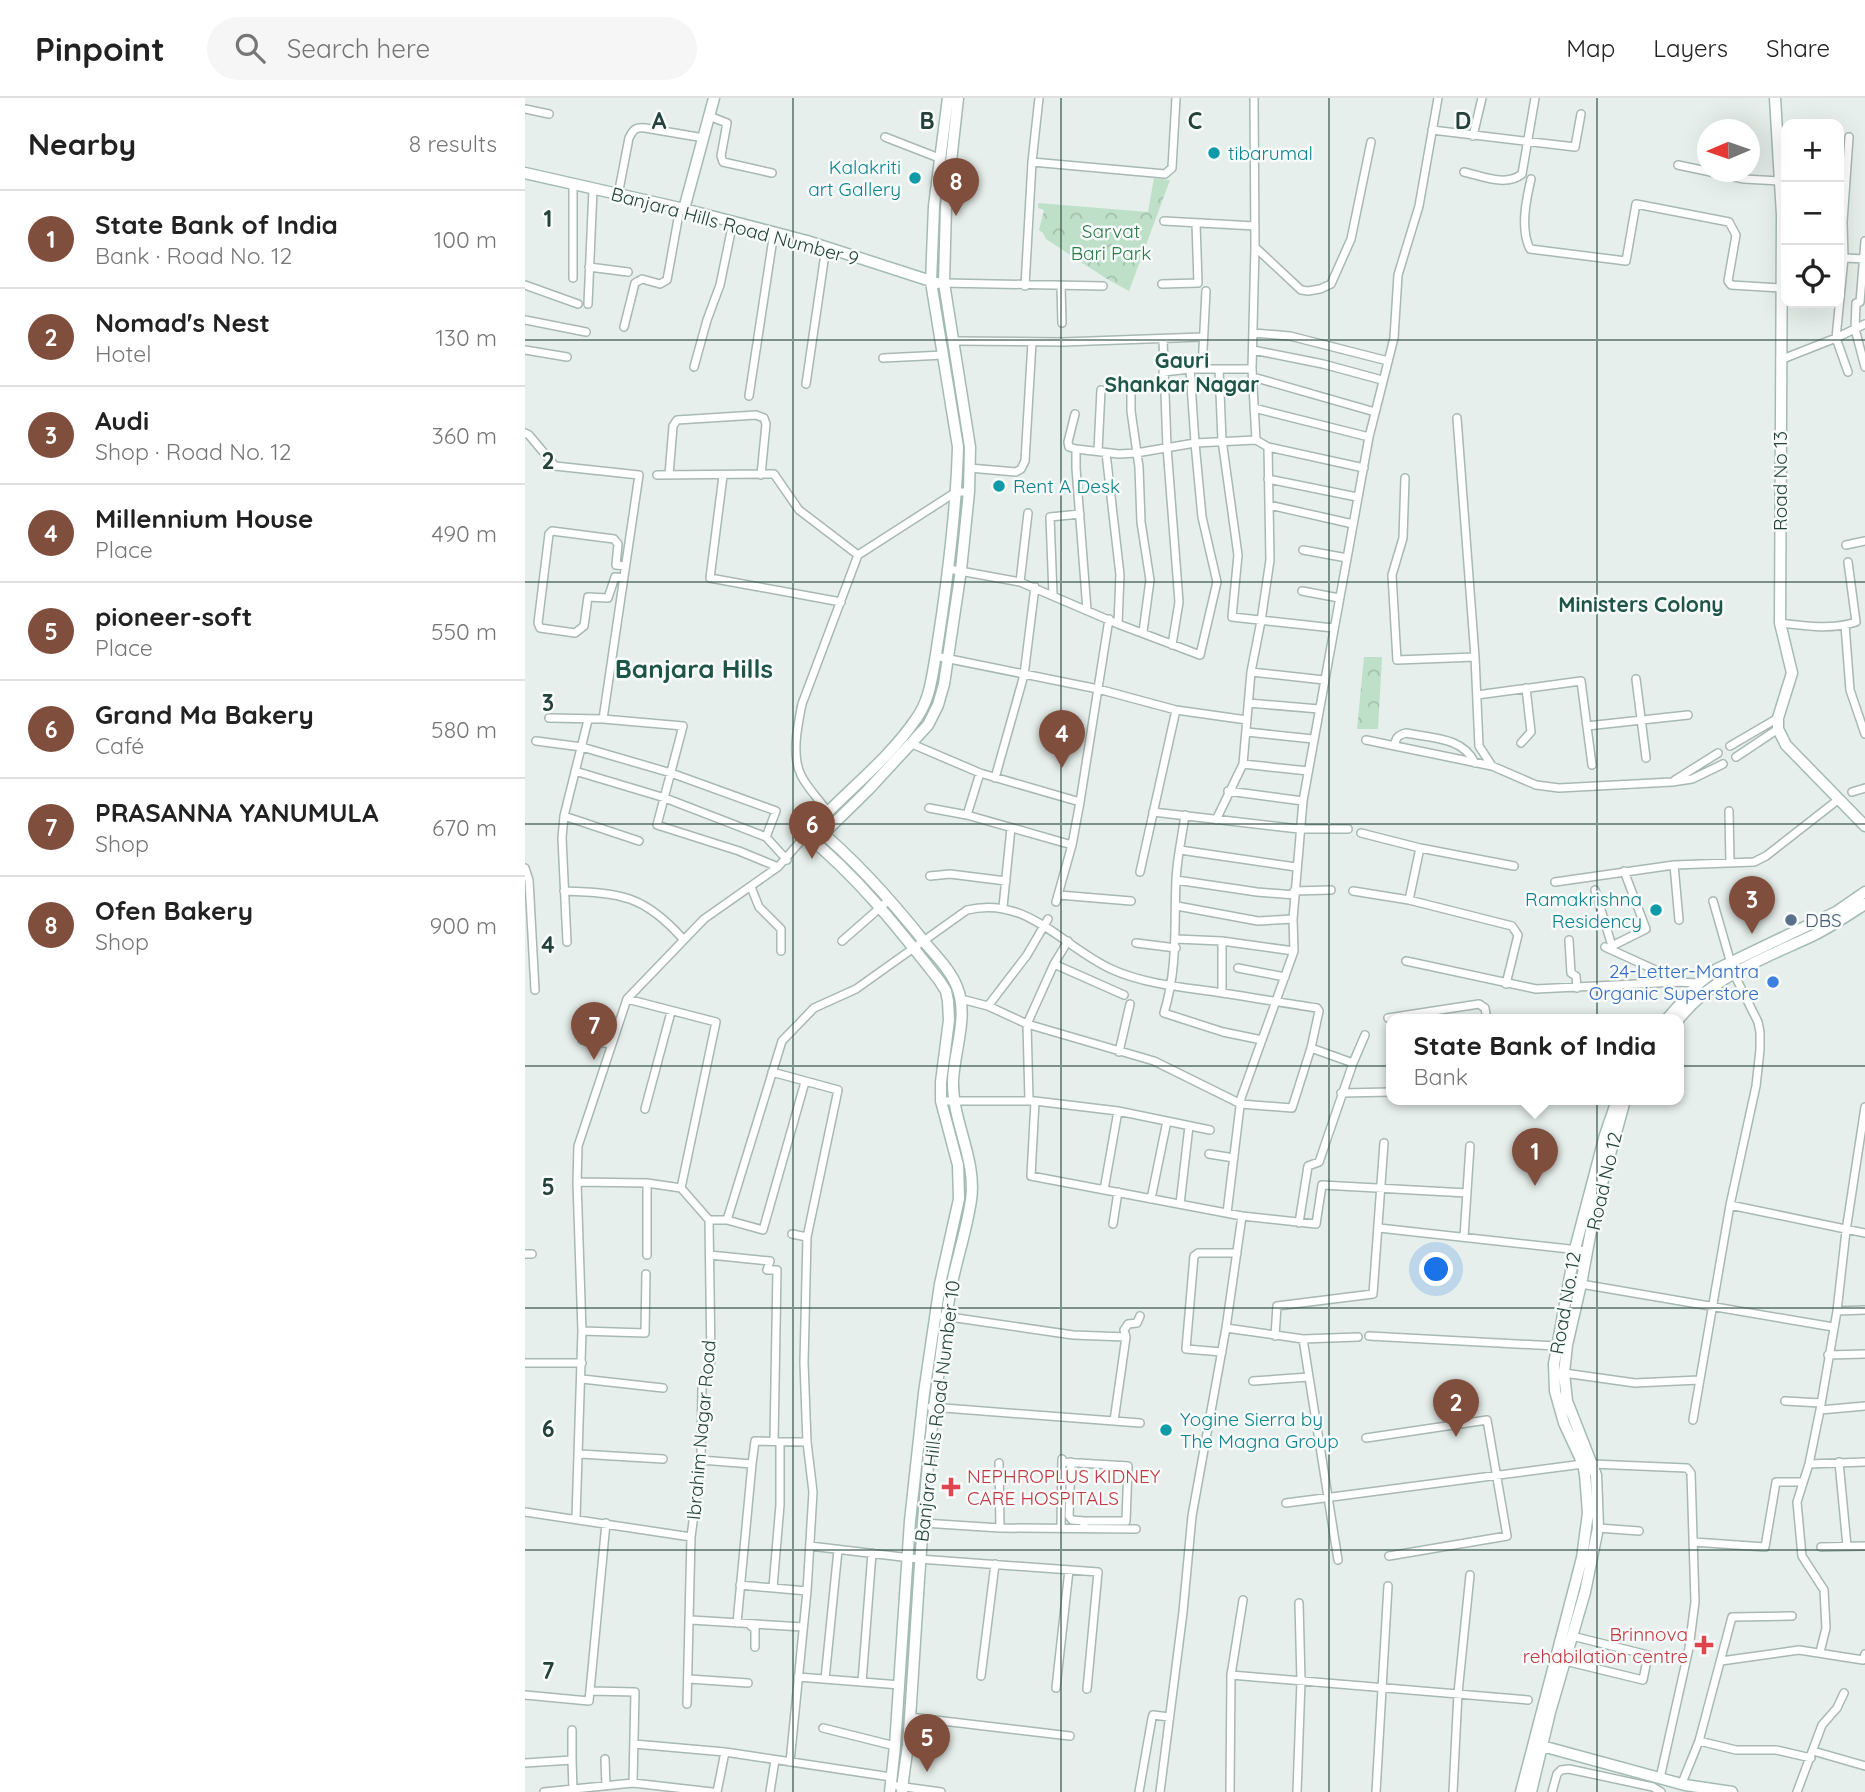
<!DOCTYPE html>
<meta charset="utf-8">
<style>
body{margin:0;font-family:Quicksand,sans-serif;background:#f6f6f6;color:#222}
.controls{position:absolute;right:21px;top:21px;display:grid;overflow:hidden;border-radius:14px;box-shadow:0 7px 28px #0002}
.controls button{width:63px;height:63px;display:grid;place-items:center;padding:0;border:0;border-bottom:2px solid #e0e0e0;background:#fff;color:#222;font:35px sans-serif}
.compass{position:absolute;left:1172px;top:21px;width:63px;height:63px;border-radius:50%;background:#fff;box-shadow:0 7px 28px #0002;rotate:268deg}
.you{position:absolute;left:912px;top:1172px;width:24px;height:24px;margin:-18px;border:5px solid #fff;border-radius:50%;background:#1a73e8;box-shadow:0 0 0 10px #1a73e833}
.badge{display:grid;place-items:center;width:46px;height:46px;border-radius:50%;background:#804e3d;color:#fff;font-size:23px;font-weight:700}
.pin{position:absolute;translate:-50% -58px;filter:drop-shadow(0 2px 4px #0008)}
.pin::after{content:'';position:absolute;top:37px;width:24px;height:21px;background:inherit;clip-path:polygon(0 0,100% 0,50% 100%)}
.popup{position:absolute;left:861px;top:916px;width:298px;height:91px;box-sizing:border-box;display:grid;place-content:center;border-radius:14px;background:#fff;filter:drop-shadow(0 2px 5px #0005);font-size:23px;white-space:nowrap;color:#767676}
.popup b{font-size:26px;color:#222}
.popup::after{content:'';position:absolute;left:50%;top:100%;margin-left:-14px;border:14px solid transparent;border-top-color:#fff}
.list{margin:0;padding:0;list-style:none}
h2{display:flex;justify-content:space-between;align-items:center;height:91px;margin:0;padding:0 28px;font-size:30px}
h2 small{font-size:23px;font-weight:400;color:#767676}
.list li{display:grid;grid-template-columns:46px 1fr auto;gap:21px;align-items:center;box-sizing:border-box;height:98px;padding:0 28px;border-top:2px solid #e0e0e0}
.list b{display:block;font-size:26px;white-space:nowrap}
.list p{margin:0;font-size:23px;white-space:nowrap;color:#767676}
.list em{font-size:23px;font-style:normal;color:#767676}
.icon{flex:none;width:38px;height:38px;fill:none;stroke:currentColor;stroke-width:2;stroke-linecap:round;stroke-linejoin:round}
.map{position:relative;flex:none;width:1340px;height:1694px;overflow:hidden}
header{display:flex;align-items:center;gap:42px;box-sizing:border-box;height:98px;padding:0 35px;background:#fff;border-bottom:2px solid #e0e0e0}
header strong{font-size:33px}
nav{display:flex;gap:38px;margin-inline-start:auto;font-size:24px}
.search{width:490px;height:63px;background:#f6f6f6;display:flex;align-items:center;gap:18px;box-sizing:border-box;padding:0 24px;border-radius:38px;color:#767676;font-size:26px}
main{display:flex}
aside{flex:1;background:#fff}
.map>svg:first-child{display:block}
</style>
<header>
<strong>Pinpoint</strong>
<div class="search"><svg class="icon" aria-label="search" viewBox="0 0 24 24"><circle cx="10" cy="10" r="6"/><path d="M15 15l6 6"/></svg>Search here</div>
<nav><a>Map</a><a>Layers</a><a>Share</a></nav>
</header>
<main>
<aside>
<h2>Nearby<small>8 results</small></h2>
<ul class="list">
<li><span class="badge">1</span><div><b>State Bank of India</b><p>Bank · Road No. 12</p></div><em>100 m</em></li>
<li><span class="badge">2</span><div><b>Nomad's Nest</b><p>Hotel</p></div><em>130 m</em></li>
<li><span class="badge">3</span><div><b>Audi</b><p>Shop · Road No. 12</p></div><em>360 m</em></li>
<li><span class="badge">4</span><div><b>Millennium House</b><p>Place</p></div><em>490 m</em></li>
<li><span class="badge">5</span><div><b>pioneer-soft</b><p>Place</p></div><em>550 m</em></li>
<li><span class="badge">6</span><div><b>Grand Ma Bakery</b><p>Café</p></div><em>580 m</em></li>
<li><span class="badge">7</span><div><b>PRASANNA YANUMULA</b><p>Shop</p></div><em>670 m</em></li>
<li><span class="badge">8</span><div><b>Ofen Bakery</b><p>Shop</p></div><em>900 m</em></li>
</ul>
</aside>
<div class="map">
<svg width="1340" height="1694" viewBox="0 0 1340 1694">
<defs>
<pattern id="park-crowns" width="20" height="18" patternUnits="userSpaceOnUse" patternTransform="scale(1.75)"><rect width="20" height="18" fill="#bfe0c8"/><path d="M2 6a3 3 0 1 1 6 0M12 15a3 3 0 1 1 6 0" fill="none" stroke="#a4c1ad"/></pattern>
</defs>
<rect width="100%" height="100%" fill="#e6efeb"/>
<path fill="url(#park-crowns)" d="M629 80 645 82 604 193 582 181 521 141 518 135 514 132 519 112 513 110V105L623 114Z
M839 559H857L853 631H832Z"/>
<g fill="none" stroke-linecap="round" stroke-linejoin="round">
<g stroke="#a8b8b2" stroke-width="10">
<path id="street" d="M0 11 24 16
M184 18 202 25 196 58 198 64 247 75
M907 32 1050 49 1056 16
M948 38 957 0
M360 39 414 60
M507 64 640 76 647 70 651 0
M1153 67 1219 81 1255 83
M939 74C957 78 981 89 997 76L1010 0
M1006 81C1001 102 995 131 1005 151L1101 163 1111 106 1204 124 1211 137 1203 183 1206 187 1256 190
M93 97 104 40C108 32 110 29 120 30L179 40
M639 123 730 128
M1340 143 1335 204 1331 205 1330 231 1340 269
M730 149 776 192 783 193 795 191 806 186 826 141 846 44
M1319 160 1340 161
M64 169 103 174
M48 180V86
M419 185 578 188
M637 186 673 185 671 125
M0 187 53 206
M500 188 507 64 514 0
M536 188 537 225
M63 206 68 91
M0 222 61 234
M99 229 110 185 117 181 135 186 142 182 155 110
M728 235 765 238 863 263
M638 242 642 349 654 504 647 547
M428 243 538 244 677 239
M0 252 42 259
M728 252 798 266 857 282
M358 260 419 257
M1255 262 1311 240 1340 226
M169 269 182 222 195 187 208 124
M677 271 681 193
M694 271 697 342 713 457 707 519 808 530
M638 274 665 271H727
M1323 274 1311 240 1319 160 1318 124 1324 39
M728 279 850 314
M281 286 301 149
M606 291V313L614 369 616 424 625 482 618 534
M224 298 249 134
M729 310 844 339
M550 316 543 344 544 349 551 351
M932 320 950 559 954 648 967 668
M0 335 4 337 30 368 114 377 78 621
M743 349 839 370
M573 353 576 292
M581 355 595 477 593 526
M444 370 491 374 496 371 500 363 507 244
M132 377 249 376 274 412 333 457
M144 377 148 328 152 322 231 317 239 320 241 326 236 377
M198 378 185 480 316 504
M880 380 878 440 867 477 872 562 950 559
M743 381 832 399
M744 407 828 426
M1321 447 1340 443
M778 452 822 460
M424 471 495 484 593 526 675 557 692 484 677 419 670 345 665 271
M99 480 90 479 83 500 63 499 59 528 50 535 15 530 13 525 24 436 27 433 89 441 93 446 91 467 100 468
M495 484 503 415
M777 493 814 500
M528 497 525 419 555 416
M562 512 551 370V351L594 356 611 355 670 345 731 342
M1255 525C1279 528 1307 532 1331 524L1323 464
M1320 527 1325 592 1340 636
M410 558 573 591 651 612 722 622
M726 574 799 582
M1111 581 1121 660
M952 597 1056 583 1067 667
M723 605 794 611
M24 620 78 621 158 628 132 727 214 753 253 769
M1062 628 1163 617
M722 634 788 641
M841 642 967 668 1011 687 1034 690 1147 684 1167 681 1198 666
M11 643 57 649 146 675 251 713 241 739
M996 645 1006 634 1001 590
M387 646 455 675 555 704
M870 648C870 640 873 637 881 635 906 640 938 639 950 665
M1205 648 1253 620
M1211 659 1253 631
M718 666 783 673
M50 673 140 700 241 739 262 762
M470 680 499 577 510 489
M1150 682 1193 655
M703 693 778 703
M1327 694 1340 690
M404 710 442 717 547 747
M302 713C294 701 282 690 276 677 266 657 273 626 277 606L333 457 431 394H444
M1204 713 1205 765
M628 714 774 731H823
M442 717 455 675
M660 717C657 739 652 760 651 782 649 829 653 869 639 915L698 934 737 942
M39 718 114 743
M691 722 718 666 726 574 736 523 745 462 743 349 731 342 727 271 730 149 729 0
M836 735 895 750 989 768
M655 752 771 769
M1149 767 1154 822
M0 770 4 782 10 892
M615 774 651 612
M405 778 425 776 481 783
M651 782 732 794 770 797
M1030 784 1149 767 1229 764 1241 758 1314 701
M226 789 234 809 256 831V853
M1070 792 1087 848 1121 831 1099 773
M39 793C96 795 119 797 158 841
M769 793 806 792
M828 793 884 802 987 828 993 837 981 886
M534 797 606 803
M884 802 895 750
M531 804 547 747 555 704 584 521
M652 808 733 823 768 821
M478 809 486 730
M651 841 697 843 769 853
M1044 842 1046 875 1051 878 1052 890
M317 843 365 801
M42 844 37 740 39 718 63 622
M611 845 651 850
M1080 849 1137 875 1150 884
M881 863 1011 891 1151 884 1174 885
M529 866 599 897
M713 870 760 879
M697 895V843
M102 901 191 924 156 1090
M463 908 502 857 523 821
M863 920 954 906 960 910 962 922
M57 942 87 946
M594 954 605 906
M828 965 840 937
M247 974 313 992 282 1139 279 1265 282 1344 288 1394 282 1493 265 1664
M816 995 866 994
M504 1002 502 926 529 866 543 843
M416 1003H510L593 1013 685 1032
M510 1003 506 1078 717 1118 791 1126 797 1087 942 1095
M120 1011 146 914
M684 1056 709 1060
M52 1084 122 1085 156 1090 184 1122 186 1263 177 1288 176 1362 166 1439 162 1606
M579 1092 593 1013
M626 1101 642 1023
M655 1106 664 1028
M1205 1107 1340 1135
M702 1115 716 1000 769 853 768 821 778 703 844 339 869 240 873 177 894 108 913 0
M717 1118 701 1230 778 1241 833 1239
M184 1122H202L238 1132 280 984
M202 1122 257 943 289 910 331 891 442 812C502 797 538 849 586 871 619 886 656 889 691 894 725 899 758 905 792 910L794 913 786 950 767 1010 716 1006 629 963 502 926 463 908 436 901
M774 1125 783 1068 794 1064 828 965 786 950
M588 1126 593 1094
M854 1130 1063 1153
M267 1136 282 1139
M939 1139 945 1048
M0 1156H7
M122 1157V1085
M185 1157 245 1163 242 1172H252L249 1343
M1056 1186 1308 1229
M1312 1213 1340 1212
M57 1233 120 1235 121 1176
M750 1238 752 1208 848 1196 859 1045
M844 1238 1031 1248
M601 1239 599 1232 603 1226 612 1225 615 1218
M778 1241 813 1462
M697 1254 661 1251 669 1158 673 1155H712
M1303 1257 1340 1256
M0 1265H57
M1039 1275 1110 1285 1174 1282
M57 1281 138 1290
M728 1283 784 1279
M1260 1303 1296 1305
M406 1309 589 1323 601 1239 548 1237 418 1218
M1295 1312 1340 1308
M1168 1322 1205 1107 1231 988 1235 952V934L1233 924 1209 876 1188 803
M589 1323 615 1325
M841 1340 962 1322 982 1438 864 1458
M55 1356 138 1361
M176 1362 227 1366 230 1343 282 1344
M537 1364 603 1368 601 1423H559V1430
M546 1364 544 1418 547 1422 559 1423
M1314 1364 1322 1448
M474 1365 475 1430
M1067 1366 1162 1370 1166 1375 1170 1504 1164 1550 1135 1680
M1284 1366 1340 1364
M761 1405 1058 1366
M0 1414 166 1439
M51 1420 57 1233 52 1084 53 1048 102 901 179 821 253 769 281 737
M398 1425 475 1430 611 1431
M536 1429 537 1361
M1073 1430 1114 1433
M1169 1444 1240 1449 1251 1384H1277
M285 1448 394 1461 573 1474 562 1591
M1296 1449 1340 1448
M215 1487 282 1493
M248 1489 255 1407V1344
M166 1522 278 1529
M212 1525 227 1366
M226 1528 230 1531V1549
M1295 1554 1301 1530 1299 1492 1277 1458 1272 1404 1284 1366 1295 1312 1312 1213 1321 1133 1340 1009
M1040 1563 1118 1582 1123 1557 1047 1538
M1196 1563 1274 1552 1338 1562 1340 1556
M706 1577 1003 1602
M456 1578 470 1466
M273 1579 375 1587
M164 1581 223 1585
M300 1581 313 1452
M337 1584 347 1455
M531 1590 544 1472
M66 1593 110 1594 108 1685
M0 1597 64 1603 81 1425
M384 1619 545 1638
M298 1630 370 1648
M1174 1643 1211 1652H1251L1286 1660
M109 1646 200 1654 366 1679
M1288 1653 1340 1668
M80 1661 81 1688
M47 1662 48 1692
M0 1665 47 1662V1632
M1157 1685 1174 1643 1207 1519 1267 1518
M365 1687 416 1694
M19 1694 108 1685 187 1694
M192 1694 200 1654
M245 1694 250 1662
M614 1694 627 1620 628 1617 644 1619
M635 1694 658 1514 667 1418 701 1230
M705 1694 706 1577 718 1502
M772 1694 776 1583 774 1505
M851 1694 863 1488
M928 1694 933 1595 945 1477
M1027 1694 1032 1676 1036 1672 1044 1671 1128 1689 1136 1694
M1272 1694 1297 1627 1312 1610 1319 1595"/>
</g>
<g stroke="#a4bbb3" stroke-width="13">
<path id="secondary" d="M1250 0 1257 117 1255 525 1267 575 1253 620V631L1261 647 1340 728
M0 75 159 111 282 143 412 185
M159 111 189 0
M289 728C332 763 367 803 401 846 412 859 426 873 432 889 444 918 429 953 428 983 427 1024 452 1061 446 1102 442 1130 433 1157 427 1185 420 1220 416 1258 411 1294 396 1411 392 1529 383 1647 381 1663 378 1678 377 1694
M295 739 343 692 403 627 413 607 419 586 436 472 444 394 445 349 419 185 421 109 433 0
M1141 922 1174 885 1192 871 1311 814 1340 794
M1153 922C1187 878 1240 860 1289 837 1307 828 1323 817 1340 806
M1017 1648 1160 1687 1207 1694
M365 1694 370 1648 385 1423 399 1295 415 1186 434 1101 433 1067 416 1003V984L424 922 423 903 421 893 414 882C373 830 333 779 281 737 316 697 361 665 391 621 405 602 407 579 411 556 422 487 431 419 433 349L406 184 409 108 423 0
M996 1694 1057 1460 1063 1415 1060 1376 1058 1366 1039 1325 1030 1293 1029 1266 1050 1151 1080 1037 1092 1002
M1006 1694 1025 1614 1060 1494 1073 1430 1071 1377 1042 1303 1039 1275 1042 1247 1056 1186 1070 1111 1100 1002"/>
</g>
<use href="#street" stroke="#fff" stroke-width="7"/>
<use href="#secondary" stroke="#fff" stroke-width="10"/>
</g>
<path fill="none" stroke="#24423a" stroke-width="2" stroke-opacity="0.55" d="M268 0V1694M536 0V1694M804 0V1694M1072 0V1694M0 242H1340M0 484H1340M0 726H1340M0 968H1340M0 1210H1340M0 1452H1340"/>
<g fill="#0f9aa8" stroke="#f7fbf9" stroke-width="2.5">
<circle cx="689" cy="55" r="7"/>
<circle cx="390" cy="80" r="7"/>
<circle cx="474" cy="388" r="7"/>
<circle cx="1131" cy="812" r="7"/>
<circle cx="641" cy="1332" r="7"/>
</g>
<circle fill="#5c6f8a" stroke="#f7fbf9" stroke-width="2.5" cx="1266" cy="822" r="7"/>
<circle fill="#3f7fe0" stroke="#f7fbf9" stroke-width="2.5" cx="1248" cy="884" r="7"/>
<g fill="#e0444e" stroke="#f7fbf9" stroke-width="2.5">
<path d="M422.5 1378.5h7v7h7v7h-7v7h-7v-7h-7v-7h7z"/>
<path d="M1175.5 1536.5h7v7h7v7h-7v7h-7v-7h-7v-7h7z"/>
</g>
<g text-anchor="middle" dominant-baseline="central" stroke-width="5" stroke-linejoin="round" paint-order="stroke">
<g font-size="19" fill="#0d838f" stroke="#f7fbf9" text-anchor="start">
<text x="703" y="55">tibarumal</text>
<text x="376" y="69" text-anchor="end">Kalakriti<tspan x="376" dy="22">art Gallery</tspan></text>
<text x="488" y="388">Rent A Desk</text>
<text x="1117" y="801" text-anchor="end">Ramakrishna<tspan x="1117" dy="22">Residency</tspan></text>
<text x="655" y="1321">Yogine Sierra by<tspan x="655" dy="22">The Magna Group</tspan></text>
</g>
<g font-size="19" fill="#24423a" stroke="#f7fbf9">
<text transform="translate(210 128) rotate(15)">Banjara Hills Road Number 9</text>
<text transform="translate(1255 383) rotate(-90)">Road No 13</text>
<text transform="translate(1079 1083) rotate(-77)">Road No 12</text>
<text transform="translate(1040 1205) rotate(-80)">Road No. 12</text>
<text transform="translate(412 1313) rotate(-83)">Banjara Hills Road Number 10</text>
<text transform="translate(176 1332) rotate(-85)">Ibrahim Nagar Road</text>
</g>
<g font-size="19" fill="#2d7a4b" stroke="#f7fbf9">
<text x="586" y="133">Sarvat<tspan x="586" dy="22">Bari Park</tspan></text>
</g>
<g font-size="19" fill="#4e5e75" stroke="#f7fbf9" text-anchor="start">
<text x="1280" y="822">DBS</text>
</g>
<g font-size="19" fill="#366cbe" stroke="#f7fbf9" text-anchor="end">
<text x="1234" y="873">24-Letter-Mantra<tspan x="1234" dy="22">Organic Superstore</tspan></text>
</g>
<g font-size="19" fill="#be3a42" stroke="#f7fbf9" text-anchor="start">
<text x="442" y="1378">NEPHROPLUS KIDNEY<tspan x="442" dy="22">CARE HOSPITALS</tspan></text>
<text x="1163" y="1536" text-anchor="end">Brinnova<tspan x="1163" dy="22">rehabilation centre</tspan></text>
</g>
<g font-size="21" font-weight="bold" fill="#1f5548" stroke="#f7fbf9">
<text x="657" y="262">Gauri<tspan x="657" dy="24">Shankar Nagar</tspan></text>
<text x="1116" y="506">Ministers Colony</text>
</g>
<g font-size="26" font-weight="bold" fill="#1f5548" stroke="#f7fbf9">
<text x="169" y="570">Banjara Hills</text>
</g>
</g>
<g font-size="23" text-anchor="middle" font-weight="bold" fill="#24423a" stroke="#f7fbf9" stroke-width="5" stroke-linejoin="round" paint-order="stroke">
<text x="134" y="31">A</text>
<text x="402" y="31">B</text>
<text x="670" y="31">C</text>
<text x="938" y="31">D</text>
<text x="23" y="129">1</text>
<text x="23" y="371">2</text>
<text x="23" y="613">3</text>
<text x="23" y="855">4</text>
<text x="23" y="1097">5</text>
<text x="23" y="1339">6</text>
<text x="23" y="1581">7</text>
</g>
</svg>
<div class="controls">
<button>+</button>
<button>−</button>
<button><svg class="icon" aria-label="locate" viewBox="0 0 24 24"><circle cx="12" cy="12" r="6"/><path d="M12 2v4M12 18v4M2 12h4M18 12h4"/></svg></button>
</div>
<svg class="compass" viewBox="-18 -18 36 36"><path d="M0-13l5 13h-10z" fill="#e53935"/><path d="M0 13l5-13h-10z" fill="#767676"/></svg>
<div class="you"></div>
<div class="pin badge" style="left:1010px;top:1088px">1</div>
<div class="popup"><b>State Bank of India</b>Bank</div>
<div class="pin badge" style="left:931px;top:1339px">2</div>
<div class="pin badge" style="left:1227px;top:836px">3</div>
<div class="pin badge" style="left:537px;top:670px">4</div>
<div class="pin badge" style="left:402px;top:1674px">5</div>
<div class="pin badge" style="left:287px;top:761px">6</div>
<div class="pin badge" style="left:69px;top:962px">7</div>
<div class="pin badge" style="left:431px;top:118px">8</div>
</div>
</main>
